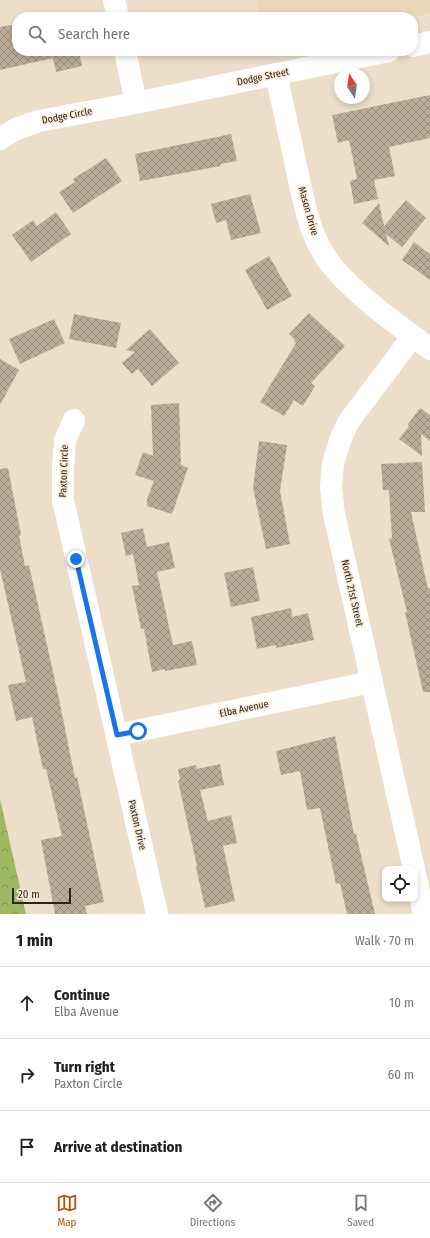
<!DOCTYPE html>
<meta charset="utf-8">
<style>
body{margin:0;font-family:"Fira Sans Condensed",sans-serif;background:#f6f6f6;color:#202124}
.controls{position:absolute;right:12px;bottom:12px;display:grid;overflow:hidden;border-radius:8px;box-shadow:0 2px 6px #0003}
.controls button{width:36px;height:36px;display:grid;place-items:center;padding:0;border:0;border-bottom:1px solid #e0e0e0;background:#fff;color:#202124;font:20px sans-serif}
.compass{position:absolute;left:334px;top:68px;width:36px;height:36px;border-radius:50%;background:#fff;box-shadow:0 2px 6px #0003;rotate:347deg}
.scale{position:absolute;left:12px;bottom:10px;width:59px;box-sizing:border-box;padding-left:4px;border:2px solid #28231b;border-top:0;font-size:11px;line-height:14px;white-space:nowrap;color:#28231b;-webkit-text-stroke:3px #f9ebd5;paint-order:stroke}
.stop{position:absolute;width:12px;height:12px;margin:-9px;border:3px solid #1a73e8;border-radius:50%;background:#fff}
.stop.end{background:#1a73e8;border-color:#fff;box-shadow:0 1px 4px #0008}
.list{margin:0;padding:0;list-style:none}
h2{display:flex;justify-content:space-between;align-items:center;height:52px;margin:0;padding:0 16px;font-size:17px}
h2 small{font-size:13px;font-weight:400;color:#757577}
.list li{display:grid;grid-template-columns:26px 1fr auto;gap:12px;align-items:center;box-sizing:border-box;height:72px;padding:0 16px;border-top:1px solid #e0e0e0}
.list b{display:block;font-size:15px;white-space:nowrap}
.list p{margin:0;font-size:13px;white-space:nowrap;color:#757577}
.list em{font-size:13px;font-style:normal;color:#757577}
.icon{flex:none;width:22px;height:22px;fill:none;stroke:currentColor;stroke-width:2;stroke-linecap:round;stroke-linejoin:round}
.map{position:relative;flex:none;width:430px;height:914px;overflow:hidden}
.search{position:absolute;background:#fff;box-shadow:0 2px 6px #0003;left:12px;right:12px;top:12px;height:44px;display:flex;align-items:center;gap:10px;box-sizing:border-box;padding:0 14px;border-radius:16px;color:#757577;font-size:15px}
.sheet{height:268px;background:#fff}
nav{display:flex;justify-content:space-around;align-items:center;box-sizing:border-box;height:56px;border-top:1px solid #e0e0e0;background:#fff;font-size:11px;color:#757577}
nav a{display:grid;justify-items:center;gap:2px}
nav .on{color:#b45309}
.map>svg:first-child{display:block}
</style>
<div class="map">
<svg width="430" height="914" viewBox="0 0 430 914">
<defs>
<pattern id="park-crowns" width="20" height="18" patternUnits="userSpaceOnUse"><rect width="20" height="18" fill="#9fb963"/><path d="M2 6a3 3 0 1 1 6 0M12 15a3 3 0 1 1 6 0" fill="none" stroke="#829651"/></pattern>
<pattern id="building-cross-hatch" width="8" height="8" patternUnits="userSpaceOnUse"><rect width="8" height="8" fill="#bbae99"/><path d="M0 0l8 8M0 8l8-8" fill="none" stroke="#988d7c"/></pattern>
</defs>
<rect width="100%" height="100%" fill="#ecdec8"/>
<path fill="#e8d7b9" d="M256 0H430V13L411 17H259Z"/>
<path fill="url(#park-crowns)" d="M0 799 26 914H0Z"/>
<path fill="url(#building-cross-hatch)" d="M17 24V51H79L82 66 56 72 53 58 0 70V27Z
M430 95V138L389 147 395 176 374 180 378 199 354 204 350 181 357 179 349 140 338 143 332 115Z
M231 134 237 161 220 164 221 166 140 181 135 154Z
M106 158 122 181 73 213 59 192 75 182 73 179Z
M250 194 261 233 231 240 226 220 216 223 211 204Z
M406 200 426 218 402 247 386 234 389 246 362 223 379 203 384 226Z
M56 212 71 234 31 262 12 235 33 220 37 226Z
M414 242 430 254V280L402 260Z
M269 256 292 296 267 310 245 270Z
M309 313 345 346 311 383 315 386 303 406 294 400 284 416 260 402 296 343 294 341 295 340 289 334Z
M74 314 121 323 116 348 69 339Z
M54 319 65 343 20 364 9 339Z
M150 329 179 363 152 386 138 369 132 374 122 363 135 352 126 350Z
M0 359 19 370 0 405Z
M179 403 181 465 188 468 172 514 147 506V499L154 481 135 475 143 452 153 456 151 405Z
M420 408 430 415V441L421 434 422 456 399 439 409 426 408 424Z
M259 441 287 445 280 491 290 544 266 549 253 488Z
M422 462 425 512H411L428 589 430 588V692H423L405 612H407L389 539 392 538 389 490H383L381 464Z
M8 468 21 535 19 536 25 566 29 565 58 694 75 778 77 777 104 902 85 906 87 914H55L41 840 62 836 46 769H43L32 717 16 721 8 685 26 682 0 569V469Z
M143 528 147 547 169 542 175 568 157 572 173 645 192 641 197 665 165 671V669L152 672 144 629H141L132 586 139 585 133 554 126 556 121 533Z
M253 567 260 601 231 607 224 573Z
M291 608 292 617 308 613 314 640 276 648V645L257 649 251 617Z
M335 736 354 834H356L375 914H347L340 883 336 884 320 808 307 810 300 771 281 775 276 751Z
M220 764 224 785 200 790 208 821 231 815 237 843 223 846 235 901 205 908 196 867 197 866 178 781 180 780 178 769 196 765 197 769Z"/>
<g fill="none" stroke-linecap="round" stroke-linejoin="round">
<path stroke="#fff" stroke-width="22" d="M114 0 118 17
M413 46 430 42
M125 51 136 103
M276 74C282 103 289 132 295 161 303 197 308 236 332 266 358 297 398 325 430 349
M0 139 16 129 39 121 136 103 389 51
M413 336 349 421 341 438 333 463 331 487 334 514 414 869
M74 420 65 440 63 466V500L157 914
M117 735 372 682
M415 874 424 914"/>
</g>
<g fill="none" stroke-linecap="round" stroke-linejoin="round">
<path stroke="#1a73e8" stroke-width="5" d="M76 559 117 735 138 731"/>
</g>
<g text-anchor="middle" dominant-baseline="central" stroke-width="3" stroke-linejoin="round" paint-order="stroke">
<g font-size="10" fill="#28231b" stroke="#f9ebd5">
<text transform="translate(263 77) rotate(-12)">Dodge Street</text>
<text transform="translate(67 116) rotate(-11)">Dodge Circle</text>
<text transform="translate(308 211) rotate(74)">Mason Drive</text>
<text transform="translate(64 471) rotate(-88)">Paxton Circle</text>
<text transform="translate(352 593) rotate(77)">North 21st Street</text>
<text transform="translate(244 709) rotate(-12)">Elba Avenue</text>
<text transform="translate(137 825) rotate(77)">Paxton Drive</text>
</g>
</g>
</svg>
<div class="controls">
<button><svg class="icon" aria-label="locate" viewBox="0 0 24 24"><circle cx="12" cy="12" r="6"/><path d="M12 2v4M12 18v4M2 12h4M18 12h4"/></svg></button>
</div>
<svg class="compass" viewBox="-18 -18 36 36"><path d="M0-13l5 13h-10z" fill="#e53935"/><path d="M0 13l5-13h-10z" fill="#757577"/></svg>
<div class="scale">20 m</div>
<div class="stop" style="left:138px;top:731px"></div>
<div class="stop end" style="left:76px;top:559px"></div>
<div class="search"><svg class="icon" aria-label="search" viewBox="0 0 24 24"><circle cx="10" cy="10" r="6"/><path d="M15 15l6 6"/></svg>Search here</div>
</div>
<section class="sheet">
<h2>1 min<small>Walk · 70 m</small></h2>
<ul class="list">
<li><svg class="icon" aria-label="ahead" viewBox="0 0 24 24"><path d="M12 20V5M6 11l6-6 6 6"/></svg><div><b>Continue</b><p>Elba Avenue</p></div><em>10 m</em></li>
<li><svg class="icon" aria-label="right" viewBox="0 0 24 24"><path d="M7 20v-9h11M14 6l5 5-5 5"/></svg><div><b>Turn right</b><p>Paxton Circle</p></div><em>60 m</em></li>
<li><svg class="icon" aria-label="arrive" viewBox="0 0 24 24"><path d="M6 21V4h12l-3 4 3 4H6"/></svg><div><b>Arrive at destination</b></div></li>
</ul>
</section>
<nav>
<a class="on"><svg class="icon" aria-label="map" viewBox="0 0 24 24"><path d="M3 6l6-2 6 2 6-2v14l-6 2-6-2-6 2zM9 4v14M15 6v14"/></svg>Map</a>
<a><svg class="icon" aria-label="directions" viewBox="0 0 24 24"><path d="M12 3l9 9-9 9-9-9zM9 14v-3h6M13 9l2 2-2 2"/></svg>Directions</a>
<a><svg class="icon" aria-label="saved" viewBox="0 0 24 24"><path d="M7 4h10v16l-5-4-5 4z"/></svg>Saved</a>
</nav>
